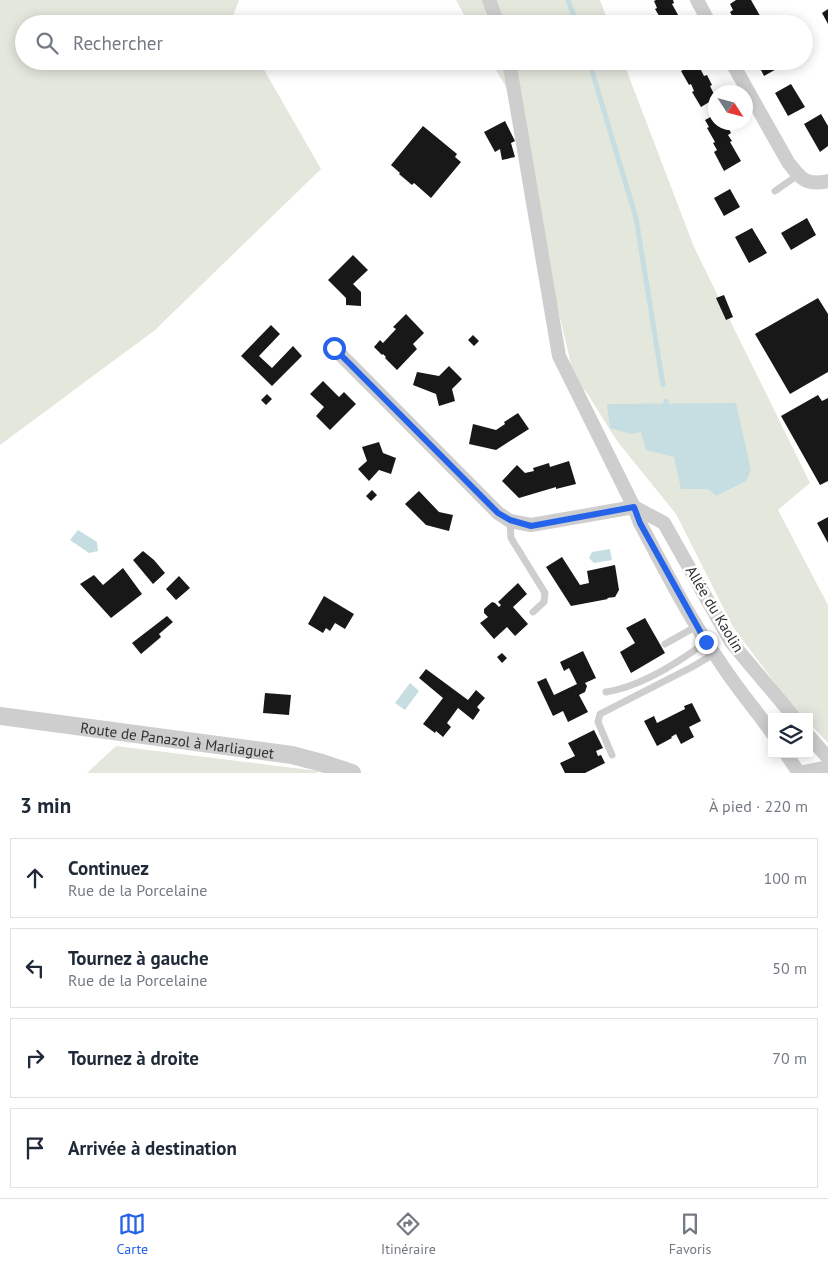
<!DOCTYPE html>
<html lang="fr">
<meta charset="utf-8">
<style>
body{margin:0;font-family:"PT Sans",sans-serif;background:#f2f2f3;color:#1f2937}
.controls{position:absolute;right:15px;bottom:15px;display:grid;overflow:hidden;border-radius:0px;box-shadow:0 2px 12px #0003}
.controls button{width:45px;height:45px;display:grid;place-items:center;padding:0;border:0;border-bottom:1px solid #e0e1e3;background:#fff;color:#1f2937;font:25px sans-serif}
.compass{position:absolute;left:708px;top:85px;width:45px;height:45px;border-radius:50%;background:#fff;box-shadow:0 2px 12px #0003;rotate:126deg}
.stop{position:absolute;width:15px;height:15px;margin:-11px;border:4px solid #2563eb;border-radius:50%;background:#fff}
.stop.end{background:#2563eb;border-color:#fff;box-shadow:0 1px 5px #0008}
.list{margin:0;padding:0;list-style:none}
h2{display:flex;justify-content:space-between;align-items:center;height:65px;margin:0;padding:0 20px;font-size:21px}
h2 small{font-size:16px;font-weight:400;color:#747a83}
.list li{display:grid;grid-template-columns:32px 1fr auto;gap:15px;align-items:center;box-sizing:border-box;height:80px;margin:0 10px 10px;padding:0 10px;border:1px solid #e0e1e3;border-radius:0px}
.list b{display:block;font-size:19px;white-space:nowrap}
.list p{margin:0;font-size:16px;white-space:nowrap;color:#747a83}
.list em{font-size:16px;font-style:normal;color:#747a83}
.icon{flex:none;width:28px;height:28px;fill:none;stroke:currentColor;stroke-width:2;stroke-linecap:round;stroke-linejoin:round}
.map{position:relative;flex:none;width:828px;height:773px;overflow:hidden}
.search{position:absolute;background:#fff;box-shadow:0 2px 12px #0003;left:15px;right:15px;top:15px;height:55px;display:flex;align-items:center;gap:12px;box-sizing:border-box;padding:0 18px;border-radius:28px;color:#747a83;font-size:19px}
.sheet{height:425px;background:#fff}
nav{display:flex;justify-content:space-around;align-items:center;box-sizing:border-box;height:70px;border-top:1px solid #e0e1e3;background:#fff;font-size:14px;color:#747a83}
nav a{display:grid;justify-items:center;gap:2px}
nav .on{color:#2563eb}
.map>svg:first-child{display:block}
</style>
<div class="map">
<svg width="828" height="773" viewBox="0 0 828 773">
<rect width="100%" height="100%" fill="#fff"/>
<path fill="#e4e7dc" d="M0 0H239L233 16 237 24H24V61H259L321 169 155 330 0 445Z
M456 0H600L609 24H469Z
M491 61H623L694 247 810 483 778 510 828 605V743L809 723V717H804L783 694 733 627 676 514 617 441 585 390H577L506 87Z
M116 746 318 771 317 773H87Z"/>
<path fill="#c6dee1" d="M736 403 751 470 746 481 716 496 708 489H681L674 457 646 450 641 432 631 434 610 428 607 404Z
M78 530 97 542 98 551 89 553 70 540Z
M610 549 612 560 594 563 589 558 592 552Z
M410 683 419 691 405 710 395 703Z"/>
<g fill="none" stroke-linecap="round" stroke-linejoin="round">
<path stroke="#c6dee1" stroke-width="5" d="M568 0 577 24
M589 61 636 218 663 385
M666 401V404"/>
</g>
<path fill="#181818" d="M656 0H673L674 3 672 4 682 22 681 24H664L655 9 657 8 654 1Z
M736 0H751L763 21 758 24H741L740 21 736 23 730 12 733 10 730 4Z
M828 9V24L822 13Z
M684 61H699L701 65 699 66 704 76 707 75 712 85 710 86 716 98 701 107 692 92 694 91 691 84 689 85 681 71 683 70 679 64Z
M759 61H777L780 67 764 76 759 66 761 65Z
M791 84 805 107 788 116 775 93Z
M716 114V122H725L731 133 728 135 732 141 730 142 741 161 724 171 714 152 717 150 713 143 715 142 707 128 709 127 705 120Z
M821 114 828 126V146L820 152 804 124Z
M505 121 515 141 511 143 515 157 502 160 500 149 495 152 484 132Z
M423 126 457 154 455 157 461 162 431 198 414 183 412 185 399 174 400 173 391 165Z
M730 189 740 207 724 216 714 198Z
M807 218 816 235 791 250 781 233Z
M752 228 767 253 749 263 735 237Z
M353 255 368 270 353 284 361 292V306L346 305V298L328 280Z
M724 295 733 317 726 320 716 298Z
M818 298 828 314V372L790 394 755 334Z
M406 314 424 333 413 344 417 349 397 370 385 358 386 357 383 354 382 355 374 347 380 340 383 343 396 329 393 327Z
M271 325 280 334 259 356 272 368 293 346 302 356 272 386 241 356Z
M473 335 479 341 474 346 468 340Z
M449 366 462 379 452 389 455 401 439 406 436 394 413 385 417 372 439 376Z
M323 381 339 397 344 392 356 404 330 430 316 416 324 407 310 394Z
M267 394 272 399 266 405 261 400Z
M818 395 822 401 828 398V481L820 485 781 416Z
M518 413 529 429 496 450 469 444 473 424 496 430 505 424 504 422Z
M379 442 383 453 396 458 391 474 379 470 369 481 358 469 367 461 362 447Z
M569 461 576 484 556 489V487L519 498 502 481 517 465 525 473 534 471 533 468 549 463 550 467Z
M372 490 377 495 371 501 366 496Z
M419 491 439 512 453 515 449 531 426 525 405 504Z
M828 517V543L817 523Z
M143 551 154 560 165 573 153 584 133 560Z
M562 557 580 585 589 583 587 571 615 565 619 590 615 597 607 598 608 599 571 606 546 567Z
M123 568 142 594 111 618 80 584 94 575 103 585Z
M179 576 190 588 176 600 166 589Z
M518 583 527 594 513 607 528 624 515 636 507 627 494 639 480 623 488 617 484 613V609L492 602 495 603 499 607 501 605 498 602Z
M324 596 354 614 345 629 335 623 330 631 326 628 323 633 308 624Z
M167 616 173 622 159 634 161 637 141 654 132 643Z
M645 618 665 653 631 673 620 652 635 643 626 628Z
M583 651 596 678 585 683 587 686 585 692 579 695 588 712 568 722 563 711 553 716 537 682 546 678 554 695 577 684 569 668 564 671 560 662Z
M502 653 507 658 502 663 497 657Z
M426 669 468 700 476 690 485 698 477 707 480 710 473 720 458 708 447 723 451 727 443 737 436 731 435 733 423 724 443 698 419 678Z
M265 693 291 695 289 715 263 713Z
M692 703 701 721 689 727 694 737 681 744 676 734 671 737 672 738 657 746 644 721 654 716 657 723 685 709 684 706Z
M594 730 603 748 596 751 598 756 601 755 605 763 585 773H565L560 763 575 756 568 743Z"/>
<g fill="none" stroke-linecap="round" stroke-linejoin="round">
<path stroke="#cecece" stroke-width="7" d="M775 191 798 175
M510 521 511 538 545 593 544 602 533 612
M665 644 697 626
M606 692C640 687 679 662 706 642
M612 755 598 722 600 714 692 667 714 654"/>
<path stroke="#cecece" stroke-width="14" d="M489 0 498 24
M697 0 710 24
M509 61 559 356 634 507 640 523C665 570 689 618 720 662 736 687 755 709 772 733
M731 61 788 162C801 179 806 186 828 181
M334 348 498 513 510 521 531 525 634 507
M634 507 664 523 731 642 794 717
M809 736 828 758
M786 754 799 773
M799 773 828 767"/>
<path stroke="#cecece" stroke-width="18" id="s1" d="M0 716 292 755 322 763 352 773"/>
</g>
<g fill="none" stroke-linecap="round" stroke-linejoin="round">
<path stroke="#2563eb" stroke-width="6" d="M334 348 498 513 510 520 531 526 634 507 640 523 706 642"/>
</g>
<g text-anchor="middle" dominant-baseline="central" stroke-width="5" stroke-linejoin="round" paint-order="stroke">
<g font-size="15" fill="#313131" stroke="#fff">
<text transform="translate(715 609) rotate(59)">Allée du Kaolin</text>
<text stroke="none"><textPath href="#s1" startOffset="179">Route de Panazol à Marliaguet</textPath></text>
</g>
</g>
</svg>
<div class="controls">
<button><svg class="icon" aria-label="layers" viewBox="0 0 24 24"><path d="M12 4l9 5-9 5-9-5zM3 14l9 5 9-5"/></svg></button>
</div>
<svg class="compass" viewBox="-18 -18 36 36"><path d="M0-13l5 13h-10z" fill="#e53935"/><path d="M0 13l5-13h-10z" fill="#747a83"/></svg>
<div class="stop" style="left:334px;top:348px"></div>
<div class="stop end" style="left:706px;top:642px"></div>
<div class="search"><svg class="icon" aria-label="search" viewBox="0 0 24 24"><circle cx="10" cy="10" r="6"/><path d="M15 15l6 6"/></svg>Rechercher</div>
</div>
<section class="sheet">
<h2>3 min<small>À pied · 220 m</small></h2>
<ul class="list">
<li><svg class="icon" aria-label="ahead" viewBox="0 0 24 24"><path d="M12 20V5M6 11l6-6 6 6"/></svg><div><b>Continuez</b><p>Rue de la Porcelaine</p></div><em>100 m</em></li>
<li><svg class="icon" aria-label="left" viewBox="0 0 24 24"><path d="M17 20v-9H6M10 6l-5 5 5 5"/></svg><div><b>Tournez à gauche</b><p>Rue de la Porcelaine</p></div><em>50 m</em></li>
<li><svg class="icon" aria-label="right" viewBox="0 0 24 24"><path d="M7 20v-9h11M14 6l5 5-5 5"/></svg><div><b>Tournez à droite</b></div><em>70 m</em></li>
<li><svg class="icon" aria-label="arrive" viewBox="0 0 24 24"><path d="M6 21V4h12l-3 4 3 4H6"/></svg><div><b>Arrivée à destination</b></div></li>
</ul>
</section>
<nav>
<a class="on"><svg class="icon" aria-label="map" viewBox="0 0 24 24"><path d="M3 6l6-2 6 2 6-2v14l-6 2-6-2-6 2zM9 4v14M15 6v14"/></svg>Carte</a>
<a><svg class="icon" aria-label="directions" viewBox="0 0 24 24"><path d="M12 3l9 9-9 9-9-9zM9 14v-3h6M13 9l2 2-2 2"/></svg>Itinéraire</a>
<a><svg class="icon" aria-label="saved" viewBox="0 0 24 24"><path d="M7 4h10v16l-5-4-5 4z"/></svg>Favoris</a>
</nav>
